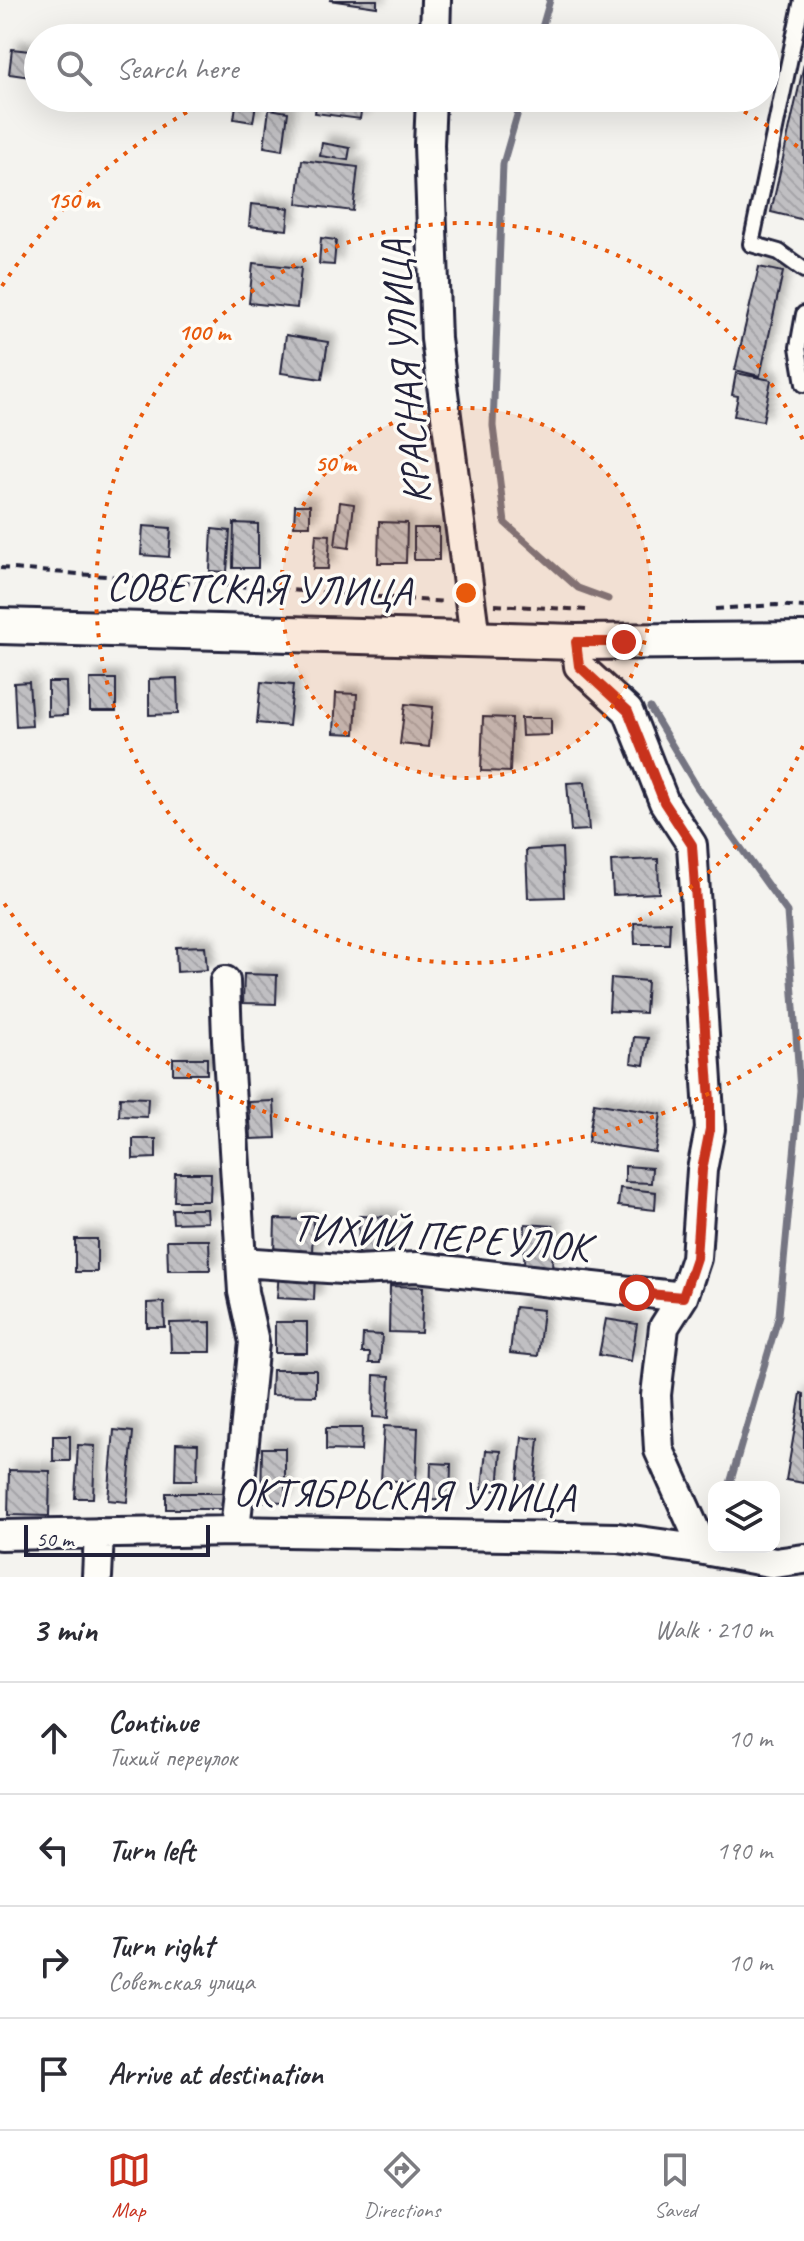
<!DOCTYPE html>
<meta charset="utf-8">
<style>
body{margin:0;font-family:Caveat,sans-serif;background:#f7f7f7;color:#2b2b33}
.controls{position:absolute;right:24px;bottom:24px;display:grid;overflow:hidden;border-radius:16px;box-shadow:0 8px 32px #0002}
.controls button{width:72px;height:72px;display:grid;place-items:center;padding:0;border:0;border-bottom:2px solid #e1e1e2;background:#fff;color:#2b2b33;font:40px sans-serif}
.scale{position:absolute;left:24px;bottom:20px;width:186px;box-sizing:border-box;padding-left:8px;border:4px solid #22223b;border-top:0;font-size:22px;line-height:28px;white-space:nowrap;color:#22223b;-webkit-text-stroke:6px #fdfcf7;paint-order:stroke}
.stop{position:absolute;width:24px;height:24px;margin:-18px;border:6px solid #c8321e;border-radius:50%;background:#fff}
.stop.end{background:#c8321e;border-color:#fff;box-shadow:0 2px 8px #0008}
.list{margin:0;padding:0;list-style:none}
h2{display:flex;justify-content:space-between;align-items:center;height:104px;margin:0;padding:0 32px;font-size:34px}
h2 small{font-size:26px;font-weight:400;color:#7c7c81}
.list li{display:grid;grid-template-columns:52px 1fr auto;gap:24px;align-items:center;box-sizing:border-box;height:112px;padding:0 32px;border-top:2px solid #e1e1e2}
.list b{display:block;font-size:30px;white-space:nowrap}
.list p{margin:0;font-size:26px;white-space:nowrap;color:#7c7c81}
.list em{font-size:26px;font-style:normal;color:#7c7c81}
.icon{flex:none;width:44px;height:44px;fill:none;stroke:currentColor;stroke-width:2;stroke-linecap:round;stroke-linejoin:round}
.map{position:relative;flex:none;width:804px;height:1577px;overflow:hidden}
.search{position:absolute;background:#fff;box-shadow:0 8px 32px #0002;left:24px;right:24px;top:24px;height:88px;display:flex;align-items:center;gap:20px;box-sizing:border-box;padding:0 28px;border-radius:44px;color:#7c7c81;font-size:30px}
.sheet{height:552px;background:#fff}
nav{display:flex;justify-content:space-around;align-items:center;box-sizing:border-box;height:112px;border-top:2px solid #e1e1e2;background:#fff;font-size:22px;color:#7c7c81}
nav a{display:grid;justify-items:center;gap:4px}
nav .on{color:#c8321e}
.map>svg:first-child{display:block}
</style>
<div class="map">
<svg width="804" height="1577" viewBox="0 0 804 1577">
<defs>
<pattern id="building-back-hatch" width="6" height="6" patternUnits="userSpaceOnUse" patternTransform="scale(2)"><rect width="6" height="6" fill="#c0bfc2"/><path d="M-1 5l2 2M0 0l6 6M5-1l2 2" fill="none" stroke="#a5a4a8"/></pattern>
<filter id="shadow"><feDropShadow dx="7" dy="-7" stdDeviation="4" flood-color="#0004"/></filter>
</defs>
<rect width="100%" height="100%" fill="#f4f3ef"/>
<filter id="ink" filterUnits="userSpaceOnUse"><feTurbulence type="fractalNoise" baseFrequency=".0125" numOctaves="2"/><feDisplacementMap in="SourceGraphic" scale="16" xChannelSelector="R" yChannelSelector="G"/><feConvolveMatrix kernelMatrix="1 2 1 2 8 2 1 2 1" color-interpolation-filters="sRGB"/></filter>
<g filter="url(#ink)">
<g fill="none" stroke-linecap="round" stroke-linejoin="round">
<path stroke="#757582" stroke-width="7" d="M539 38 550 0
M522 98 503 164 493 426 505 523 578 588 608 599
M650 708 697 787 787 912 800 1090 779 1315 729 1487"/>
</g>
<path fill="url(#building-back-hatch)" stroke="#22223b" stroke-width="2" filter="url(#shadow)" d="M329 0H377V7Z
M12 49 38 52V78L9 74Z
M804 64V220L771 212Z
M237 98H257L253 122 234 119Z
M317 98H363L360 119 315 113Z
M269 109 288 112 283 150 264 147Z
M322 143 350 148 348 160 320 156Z
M302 160 358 167 353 211 297 204Z
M251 204 289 208 287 230 249 226Z
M321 238 336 240 334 265 319 264Z
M253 263 301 268 297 308 249 303Z
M759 267 783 272 760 376 735 370Z
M286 335 328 342 322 379 281 373Z
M736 373 771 380 763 421 734 416 738 396 732 395Z
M340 502 354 504 349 548 335 546Z
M295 505H310V526H294Z
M379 522 407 523 406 563H378Z
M234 523 258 524V568H233Z
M143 526 171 528 169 557 141 555Z
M414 528H439V560H414Z
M212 529 230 531 227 572 210 571Z
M316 534 330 535 328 569H313Z
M177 678 178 714 149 715V679Z
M90 679H116V711H90Z
M29 682 32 726 16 727 14 683Z
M48 682H66L67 715 48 716Z
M261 682 293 685 289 726 257 723Z
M336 693 357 694 355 734 334 733Z
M405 704 433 707 429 747 400 744Z
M483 717 512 718 510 772 481 771Z
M521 718H551V735L522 736Z
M585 782 589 830 571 831 567 783Z
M562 848 564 897 528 898 526 850Z
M658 859 659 893 613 895 611 861Z
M670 922 669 944H635L634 923Z
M205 946 207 970 177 972 176 947Z
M244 974 277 975 276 1004 243 1003Z
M611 978 647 981 645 1013 609 1011Z
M634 1037 648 1038 644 1065 631 1063Z
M173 1058H207V1074H173Z
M120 1097 148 1098 147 1117 119 1116Z
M274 1101 276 1138 251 1139 249 1102Z
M594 1103 661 1114 655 1152 588 1142Z
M133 1139H156V1158L133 1159Z
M625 1166 652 1168 651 1183 625 1182Z
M175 1173H211L210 1201H174Z
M620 1188 656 1192 655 1210 618 1206Z
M172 1209H207L208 1222 173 1223Z
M359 1216 391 1217 390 1260H358Z
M275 1219 313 1220 312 1256 274 1255Z
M525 1224 554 1226 552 1269 524 1268Z
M75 1239H97V1272H75Z
M167 1240H209L210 1270H168Z
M279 1271 315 1273 314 1300 277 1298Z
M390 1286 423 1287 421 1333 389 1332Z
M164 1302 165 1327H147V1303Z
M515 1307 543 1310 538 1356 510 1353Z
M606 1319 637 1324 631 1361 599 1355Z
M211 1322V1352H171L170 1323Z
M275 1322H307V1353H275Z
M363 1334 382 1335 380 1363H369L370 1353H362Z
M272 1370H316V1396L271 1395Z
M374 1375 390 1376 388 1418 373 1417Z
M801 1393 804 1394V1483L786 1480Z
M384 1426 418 1428 416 1482 381 1480Z
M326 1428H362L361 1451 326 1450Z
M114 1430 133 1432 127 1502 108 1500Z
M53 1436H70V1461H53Z
M522 1437 539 1439 534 1490 517 1489Z
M176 1443 198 1444 197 1480H175Z
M78 1445 95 1446 93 1498H75Z
M262 1448H285V1502L261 1501Z
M486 1450 501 1451 498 1491 482 1489Z
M431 1463 451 1464 450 1501 430 1500Z
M9 1470 50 1471 49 1516 8 1515Z
M166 1493H233V1509H166Z"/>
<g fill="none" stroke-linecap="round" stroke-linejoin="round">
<g stroke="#22223b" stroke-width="20">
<path id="service" d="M802 0 751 244 779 252 804 270
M804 314 798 347 804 384"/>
</g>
<g stroke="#22223b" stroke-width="34">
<path id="minor" d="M435 38 436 0
M431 98 429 145 436 339 475 638
M576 642 579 666 628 711 664 802 692 845 710 1129 702 1170 696 1258 683 1297 664 1327 656 1395 659 1450 704 1550
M225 981 227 1039 243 1292 254 1342 235 1531
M241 1262 356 1270 417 1267 683 1297
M0 1535 235 1531 618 1538 704 1550 775 1563 804 1559
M97 1577 99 1533"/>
</g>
<g stroke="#22223b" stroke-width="40">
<path id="tertiary" d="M0 626 576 642 804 640"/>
</g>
<path stroke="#22223b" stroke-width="4" stroke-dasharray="8 6" stroke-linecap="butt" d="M0 568 446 602
M495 605 586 610
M715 609 776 605 804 607"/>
<use href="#service" stroke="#fdfcf7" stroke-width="14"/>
<use href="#minor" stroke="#fdfcf7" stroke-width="28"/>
<use href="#tertiary" stroke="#fdfcf7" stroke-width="34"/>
</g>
</g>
<g fill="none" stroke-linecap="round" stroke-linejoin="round" filter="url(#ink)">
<path stroke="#c8321e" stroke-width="10" d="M624 642H576L579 666 628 711 664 802 692 845 710 1101V1129L702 1170 696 1258 683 1297 637 1293"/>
</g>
<circle cx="466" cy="593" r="185" fill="#e8590c" fill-opacity=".12"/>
<g fill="none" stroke="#e8590c" stroke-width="4" stroke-dasharray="4 8">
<circle cx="466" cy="593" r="185"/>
<path d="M803 746A370 370 0 1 1 803 440"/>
<path d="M801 1037A556 556 0 0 1 2 900M2 286A556 556 0 0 1 209 100M437 38A556 556 0 0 1 495 38M723 100A556 556 0 0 1 801 149"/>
</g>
<g text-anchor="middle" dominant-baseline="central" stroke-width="7" stroke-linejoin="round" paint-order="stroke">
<g font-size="40" fill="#22223b" stroke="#fdfcf7">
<text transform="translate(406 372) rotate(-95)">КРАСНАЯ УЛИЦА</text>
<text transform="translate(259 589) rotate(1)">СОВЕТСКАЯ УЛИЦА</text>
<text transform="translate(441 1237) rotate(4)">ТИХИЙ ПЕРЕУЛОК</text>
<text transform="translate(404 1495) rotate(1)">ОКТЯБРЬСКАЯ УЛИЦА</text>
</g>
</g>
<circle cx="466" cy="593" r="12" fill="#e8590c" stroke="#fdfcf7" stroke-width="4"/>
<g font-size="24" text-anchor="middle" font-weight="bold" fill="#e8590c" stroke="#fdfcf7" stroke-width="7" stroke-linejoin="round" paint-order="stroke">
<text x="73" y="208">150 m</text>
<text x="204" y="340">100 m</text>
<text x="335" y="471">50 m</text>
</g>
</svg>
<div class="controls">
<button><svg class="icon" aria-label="layers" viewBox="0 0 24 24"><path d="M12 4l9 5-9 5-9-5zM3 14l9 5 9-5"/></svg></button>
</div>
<div class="scale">50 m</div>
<div class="stop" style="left:637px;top:1293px"></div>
<div class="stop end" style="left:624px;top:642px"></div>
<div class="search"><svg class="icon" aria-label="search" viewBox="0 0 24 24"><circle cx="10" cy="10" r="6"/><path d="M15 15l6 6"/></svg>Search here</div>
</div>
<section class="sheet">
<h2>3 min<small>Walk · 210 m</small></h2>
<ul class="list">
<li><svg class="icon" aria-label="ahead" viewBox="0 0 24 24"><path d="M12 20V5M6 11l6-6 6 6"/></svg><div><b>Continue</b><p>Тихий переулок</p></div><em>10 m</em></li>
<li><svg class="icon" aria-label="left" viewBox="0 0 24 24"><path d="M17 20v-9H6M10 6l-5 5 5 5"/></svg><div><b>Turn left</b></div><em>190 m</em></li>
<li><svg class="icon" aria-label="right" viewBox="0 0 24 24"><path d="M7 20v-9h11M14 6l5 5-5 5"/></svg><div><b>Turn right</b><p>Советская улица</p></div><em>10 m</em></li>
<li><svg class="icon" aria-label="arrive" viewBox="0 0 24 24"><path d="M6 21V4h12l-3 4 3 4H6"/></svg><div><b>Arrive at destination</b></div></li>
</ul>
</section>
<nav>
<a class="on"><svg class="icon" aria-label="map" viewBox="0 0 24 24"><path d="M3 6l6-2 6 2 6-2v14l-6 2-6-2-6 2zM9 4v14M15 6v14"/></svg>Map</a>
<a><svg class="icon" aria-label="directions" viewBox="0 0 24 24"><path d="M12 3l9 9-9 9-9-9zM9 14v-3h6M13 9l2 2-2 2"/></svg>Directions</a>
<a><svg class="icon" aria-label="saved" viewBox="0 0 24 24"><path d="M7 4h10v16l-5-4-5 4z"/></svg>Saved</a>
</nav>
